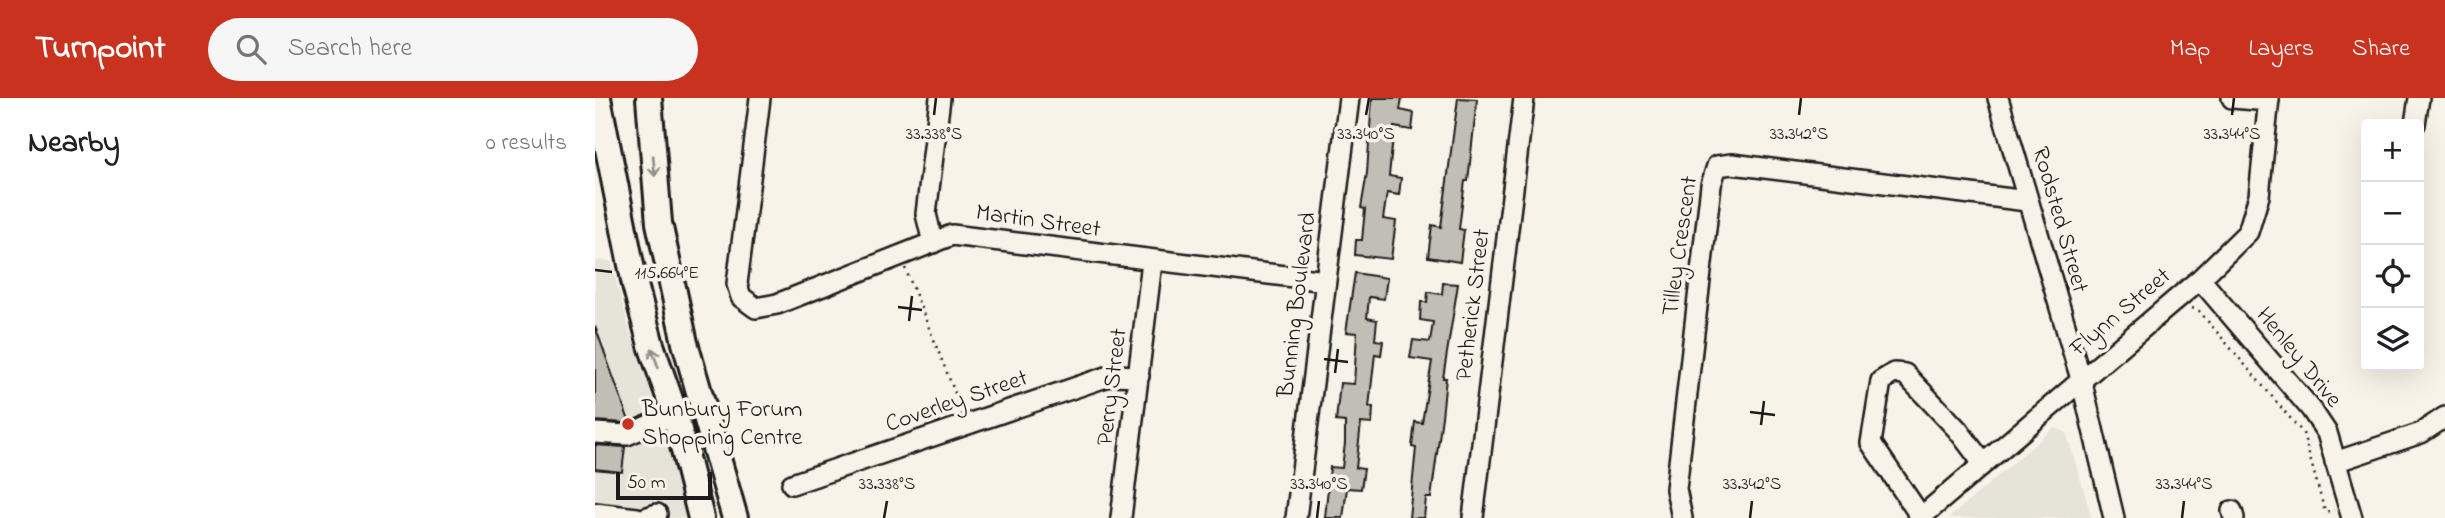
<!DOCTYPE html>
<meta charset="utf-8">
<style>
body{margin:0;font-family:"Indie Flower",sans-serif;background:#f6f6f6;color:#202124}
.controls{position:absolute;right:21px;top:21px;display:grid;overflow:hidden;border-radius:7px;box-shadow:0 7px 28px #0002}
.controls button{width:63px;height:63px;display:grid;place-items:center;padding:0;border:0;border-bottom:2px solid #e0e0e0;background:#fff;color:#202124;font:35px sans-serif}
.scale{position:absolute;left:21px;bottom:18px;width:96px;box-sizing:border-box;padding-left:7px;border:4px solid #1c1c1c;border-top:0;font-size:19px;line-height:24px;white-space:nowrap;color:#1c1c1c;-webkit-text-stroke:5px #f7f3e8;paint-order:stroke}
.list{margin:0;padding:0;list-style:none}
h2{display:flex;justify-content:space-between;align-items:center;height:91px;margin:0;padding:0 28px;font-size:30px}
h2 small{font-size:23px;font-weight:400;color:#757577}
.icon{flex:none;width:38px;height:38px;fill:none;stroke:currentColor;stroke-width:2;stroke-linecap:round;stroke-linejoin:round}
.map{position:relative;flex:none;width:1850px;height:420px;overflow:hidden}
header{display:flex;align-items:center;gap:42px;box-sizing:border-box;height:98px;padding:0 35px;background:#c8321e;color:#fff}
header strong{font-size:33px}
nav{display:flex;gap:38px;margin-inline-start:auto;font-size:24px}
.search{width:490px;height:63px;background:#f6f6f6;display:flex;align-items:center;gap:18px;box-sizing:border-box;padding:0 24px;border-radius:38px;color:#757577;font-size:26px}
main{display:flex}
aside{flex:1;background:#fff}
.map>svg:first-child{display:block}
</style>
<header>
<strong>Turnpoint</strong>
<div class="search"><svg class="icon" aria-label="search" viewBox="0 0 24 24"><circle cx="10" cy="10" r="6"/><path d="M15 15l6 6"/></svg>Search here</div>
<nav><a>Map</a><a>Layers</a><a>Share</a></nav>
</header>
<main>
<aside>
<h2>Nearby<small>0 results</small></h2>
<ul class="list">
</ul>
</aside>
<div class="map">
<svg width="1850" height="420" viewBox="0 0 1850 420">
<rect width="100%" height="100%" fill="#f7f3e8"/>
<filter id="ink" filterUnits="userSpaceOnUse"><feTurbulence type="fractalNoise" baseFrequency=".0143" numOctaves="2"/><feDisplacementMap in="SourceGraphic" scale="14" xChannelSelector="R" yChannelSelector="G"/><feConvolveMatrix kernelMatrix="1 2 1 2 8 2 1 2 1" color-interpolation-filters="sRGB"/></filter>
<g filter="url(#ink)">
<path fill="#e6e3d9" d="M0 163H16L34 231 99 420H0Z
M1459 330 1471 334 1497 420H1354Z"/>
<path fill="#c0beb5" stroke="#1c1c1c" stroke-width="2" d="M777 0H807L805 12 819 15 817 32 799 29 794 78 806 80 804 97 792 95 788 121 801 123 796 161 760 157 761 142H767L770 111 766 110 772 75Z
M863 0 882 1 873 83H870L864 131 869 132 865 164 833 159 837 127 846 129Z
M760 175 792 180 789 201 774 199 772 220 782 222 780 242 788 243 786 257 780 256 774 309H778L777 326 766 325 761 370 769 371 766 391 752 390 748 420H730L735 369 747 370 750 345V324L741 323 745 285 759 286 762 235 751 234Z
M848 185 863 186 848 280H851L847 319 836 400H831L829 420H814L821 350 817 349 820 324 827 325 837 263 815 260 818 242 835 244 838 224 825 222 826 204H832L833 194 847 196Z
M0 228 34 323 30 325 0 323Z
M0 347 30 349 27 374 0 371Z"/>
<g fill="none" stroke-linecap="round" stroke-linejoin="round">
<g stroke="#1c1c1c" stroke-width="24">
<path id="minor" d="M165 0 142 186 146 199 161 210 182 206 357 137 731 183
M1403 0 1486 281 1519 420
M1637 0 1674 3
M1820 26 1824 0
M338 145 331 116 345 0
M1605 181 1716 311 1732 335 1757 420
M0 335 32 337 80 316
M1740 364 1826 335 1850 319
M197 386 517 277 544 278
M1637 413 1639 420
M0 415 42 420
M1326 419 1276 345 1286 283 1299 275 1310 276 1363 332 1387 364
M50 420 62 416
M526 420 557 164
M701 420 754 0
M878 420 929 0
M1087 420 1081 391 1116 87 1122 68 1137 66 1432 103
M1325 420 1605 181 1653 134 1664 98 1674 0"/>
</g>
<g stroke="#1c1c1c" stroke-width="30">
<path id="major" d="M3 0 40 187 56 247 80 316 106 420
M54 0 64 125 90 245 140 420"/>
</g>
<path stroke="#1c1c1c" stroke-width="2.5" stroke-dasharray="2 5" stroke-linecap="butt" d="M310 170 366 310
M1597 210 1604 213 1708 335 1730 414 1739 412"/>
<use href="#minor" stroke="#f7f3e8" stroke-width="19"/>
<use href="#major" stroke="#f7f3e8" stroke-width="24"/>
</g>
<defs><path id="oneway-shaft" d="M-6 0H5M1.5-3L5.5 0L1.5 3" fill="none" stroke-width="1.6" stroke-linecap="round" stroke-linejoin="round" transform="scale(1.75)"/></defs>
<g stroke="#94928c">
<use href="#oneway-shaft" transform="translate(59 68) rotate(85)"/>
<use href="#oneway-shaft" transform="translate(60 260) rotate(-109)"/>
</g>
</g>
<path fill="none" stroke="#1c1c1c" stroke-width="2.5" d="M339 17 341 0M771 17 774 0M1204 17 1206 0M1637 17 1639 0M0 172 17 174M303 209 327 212M314 223 317 198M729 261 753 264M740 275 743 251M1155 314 1180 317M1166 327 1169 303M289 420 292 403M722 420 724 403M1155 420 1157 403M1587 420 1589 403"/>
<circle fill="#c8321e" stroke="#f7f3e8" stroke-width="2.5" cx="33" cy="326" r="7"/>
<g text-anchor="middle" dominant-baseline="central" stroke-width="7" stroke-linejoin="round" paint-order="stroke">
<g font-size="24" fill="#1c1c1c" stroke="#f7f3e8">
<text transform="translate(1464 122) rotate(74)">Rodsted Street</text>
<text transform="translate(443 124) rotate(8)">Martin Street</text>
<text transform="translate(1086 148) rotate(-82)">Tilley Crescent</text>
<text transform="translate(703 207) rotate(-83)">Bunning Boulevard</text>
<text transform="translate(879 207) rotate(-83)">Petherick Street</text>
<text transform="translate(1526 215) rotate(-40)">Flynn Street</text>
<text transform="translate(1703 260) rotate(51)">Henley Drive</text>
<text transform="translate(518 289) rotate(-83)">Perry Street</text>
<text transform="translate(362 304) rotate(-19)">Coverley Street</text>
</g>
<g font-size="24" fill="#1c1c1c" stroke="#f7f3e8" text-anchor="start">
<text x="47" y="312">Bunbury Forum<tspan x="47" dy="28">Shopping Centre</tspan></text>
</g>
</g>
<g font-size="18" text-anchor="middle" fill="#1c1c1c" stroke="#f7f3e8" stroke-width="7" stroke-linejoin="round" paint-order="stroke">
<text x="1637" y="41">33.344°S</text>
<text x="339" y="41">33.338°S</text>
<text x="771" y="41">33.340°S</text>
<text x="1204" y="41">33.342°S</text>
<text x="72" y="180">115.664°E</text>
<text x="292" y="391">33.338°S</text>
<text x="724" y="391">33.340°S</text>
<text x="1157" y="391">33.342°S</text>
<text x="1589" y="391">33.344°S</text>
</g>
</svg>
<div class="controls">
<button>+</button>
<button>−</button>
<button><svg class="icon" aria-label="locate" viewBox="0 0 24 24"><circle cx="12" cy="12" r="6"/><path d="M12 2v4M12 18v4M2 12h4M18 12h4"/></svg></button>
<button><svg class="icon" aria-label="layers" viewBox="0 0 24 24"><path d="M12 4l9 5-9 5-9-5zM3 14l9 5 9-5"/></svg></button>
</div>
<div class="scale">50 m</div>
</div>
</main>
